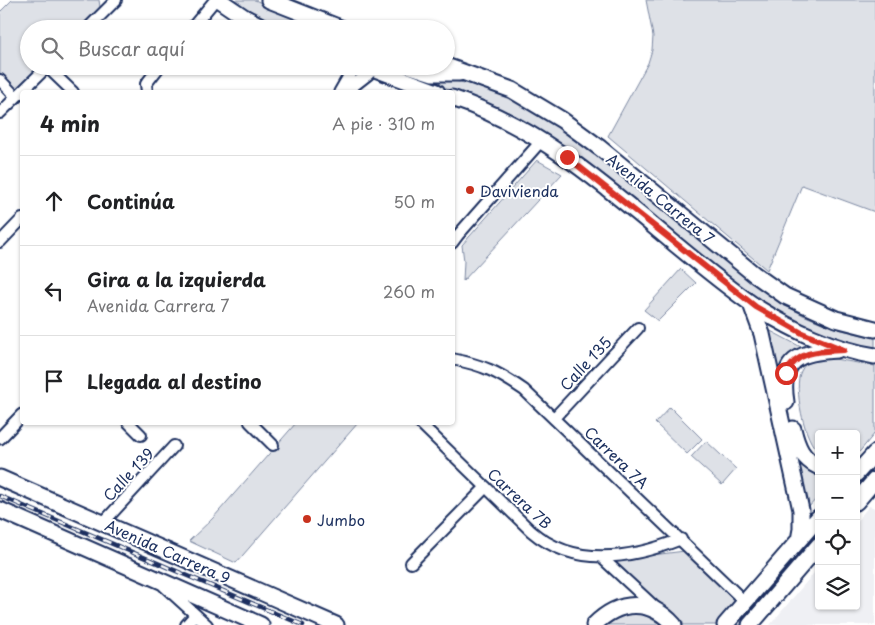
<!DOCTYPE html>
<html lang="es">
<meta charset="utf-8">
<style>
body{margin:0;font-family:"Playpen Sans",sans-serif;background:#f6f6f6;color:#202124}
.controls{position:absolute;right:15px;bottom:15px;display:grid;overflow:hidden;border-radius:5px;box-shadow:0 1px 4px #0004}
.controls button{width:45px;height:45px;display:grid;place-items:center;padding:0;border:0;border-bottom:1px solid #e0e0e0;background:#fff;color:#202124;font:25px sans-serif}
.stop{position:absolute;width:15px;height:15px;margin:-11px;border:4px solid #d93025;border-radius:50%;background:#fff}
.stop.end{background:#d93025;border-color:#fff;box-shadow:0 1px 5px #0008}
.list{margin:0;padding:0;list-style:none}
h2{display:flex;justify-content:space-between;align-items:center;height:65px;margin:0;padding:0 20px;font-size:21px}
h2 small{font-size:16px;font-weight:400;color:#757577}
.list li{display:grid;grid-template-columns:32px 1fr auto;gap:15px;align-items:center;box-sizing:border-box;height:90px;padding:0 20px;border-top:1px solid #e0e0e0}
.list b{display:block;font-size:19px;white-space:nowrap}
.list p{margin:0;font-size:16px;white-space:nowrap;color:#757577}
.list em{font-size:16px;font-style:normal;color:#757577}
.icon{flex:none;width:28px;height:28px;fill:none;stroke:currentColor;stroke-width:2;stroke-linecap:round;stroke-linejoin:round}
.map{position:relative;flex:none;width:875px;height:625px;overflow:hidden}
.search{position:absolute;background:#fff;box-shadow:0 1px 4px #0004;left:20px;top:20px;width:435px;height:55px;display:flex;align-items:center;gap:12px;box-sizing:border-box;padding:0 18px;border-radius:28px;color:#757577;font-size:19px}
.panel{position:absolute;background:#fff;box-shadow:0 1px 4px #0004;left:20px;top:90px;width:435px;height:335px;border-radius:5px}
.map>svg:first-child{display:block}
</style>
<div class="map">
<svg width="875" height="625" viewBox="0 0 875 625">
<rect width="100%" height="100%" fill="#fff"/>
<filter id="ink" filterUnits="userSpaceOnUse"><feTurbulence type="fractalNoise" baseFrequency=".02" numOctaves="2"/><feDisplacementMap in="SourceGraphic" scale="10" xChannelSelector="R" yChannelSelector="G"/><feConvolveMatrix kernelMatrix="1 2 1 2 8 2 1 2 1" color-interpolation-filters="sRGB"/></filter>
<g filter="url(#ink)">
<path fill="#eff0f4" d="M869 506 875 508V625H770L819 567V606H856V522Z"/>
<path fill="#dee1e7" stroke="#7c88a2" d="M12 0H99L100 7 78 29H29V66H40L16 91 0 73V12Z
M233 0H255L287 15 325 29H288L243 8Z
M646 0H875V212L802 185 767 270 608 136 648 63 652 50 653 36Z
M386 66H395L430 76 484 87 509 97 547 119 578 140 713 249 754 284 773 298 803 315 834 328 875 338V351L822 337 761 304 700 257 603 175 568 149 508 112Z
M537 160 562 174 463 281 464 261 462 245Z
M681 269 696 283 658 321 644 310Z
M765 328 801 347 788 355 777 379Z
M823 357 875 366V433L856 456V434H819V452C804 442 793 386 801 371 806 361 813 359 823 357Z
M670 407 702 439 687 454 655 423Z
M296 423H358L236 563 189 541 213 518Z
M706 441 736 469 722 485 691 457Z
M795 453 809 470 819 475V496L805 511Z
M819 521V537L743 625H730Z
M685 551 737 600 716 625H680L612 560Z
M632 613 644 615 662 625H608L617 618Z"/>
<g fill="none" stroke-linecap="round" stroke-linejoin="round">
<g stroke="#1b2f5e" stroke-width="14">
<path id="minor" d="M87 29 116 0
M191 29 215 0
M47 67 73 92
M0 80 16 97
M147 92 146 84 160 66
M0 113 48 66
M0 242 22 219
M452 243 458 235 542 140
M452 359C483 365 498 372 524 390L745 602
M554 418 638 328
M128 422 141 435
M250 422 273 445
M419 422 531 531C574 568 631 559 681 539
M103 523 174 446
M601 557 657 609
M411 563 486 487
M164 586 207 625
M186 625 195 615"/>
</g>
<g stroke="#1b2f5e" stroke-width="15">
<path id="tertiary" d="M340 92 355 66
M345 92 368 74 373 66
M0 438 22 415"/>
</g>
<g stroke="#1b2f5e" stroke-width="19">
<path id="primary" d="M219 0 244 17 267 29
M269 0 343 29
M367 66 437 92
M411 66 433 73H459
M446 66 512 90 562 120 600 148 754 274 785 296 836 319 875 329
M452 98C572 138 655 237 756 307 793 330 831 349 875 356
M751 304 762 334 801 510V529L799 540
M786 402C779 359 799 352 837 350
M793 429C797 446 802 459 819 467
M856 474 875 453
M0 478 336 625
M856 502 875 480
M0 510 261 625
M594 625C619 600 650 598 674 625
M725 625 819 517
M750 625 819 545"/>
</g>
<use href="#minor" stroke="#fff" stroke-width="10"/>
<use href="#tertiary" stroke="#fff" stroke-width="11"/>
<use href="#primary" stroke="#fff" stroke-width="15"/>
<g stroke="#1b2f5e" stroke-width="4.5">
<path id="rail" d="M0 496 303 625"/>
</g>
<use href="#rail" stroke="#fff" stroke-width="2.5" stroke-dasharray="8" stroke-linecap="butt"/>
</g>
</g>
<g fill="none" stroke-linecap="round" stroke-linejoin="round" filter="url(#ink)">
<path stroke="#d93025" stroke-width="6" d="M567 157 756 307 802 333 844 350C820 351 798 350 786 373"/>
</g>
<g fill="#c8321e" stroke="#fff" stroke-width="2">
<circle cx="470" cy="190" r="5"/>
<circle cx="307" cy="519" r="5"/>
</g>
<g text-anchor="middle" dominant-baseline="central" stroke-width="4" stroke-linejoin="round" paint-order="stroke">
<g font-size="15" fill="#1b2f5e" stroke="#fff" text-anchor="start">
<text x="480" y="190">Davivienda</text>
<text x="317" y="519">Jumbo</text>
</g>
<g font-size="15" fill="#1b2f5e" stroke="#fff">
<text transform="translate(661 198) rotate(39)">Avenida Carrera 7</text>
<text transform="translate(585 363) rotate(-47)">Calle 135</text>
<text transform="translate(617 457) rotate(44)">Carrera 7A</text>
<text transform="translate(128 474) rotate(-47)">Calle 139</text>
<text transform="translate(520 498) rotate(43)">Carrera 7B</text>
<text transform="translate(168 551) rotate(24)">Avenida Carrera 9</text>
</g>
</g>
</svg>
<div class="controls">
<button>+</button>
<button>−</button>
<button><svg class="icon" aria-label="locate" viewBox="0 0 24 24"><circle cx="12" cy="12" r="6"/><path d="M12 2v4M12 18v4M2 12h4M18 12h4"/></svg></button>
<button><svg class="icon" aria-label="layers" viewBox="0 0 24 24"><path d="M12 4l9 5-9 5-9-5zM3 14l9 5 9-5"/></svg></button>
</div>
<div class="stop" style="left:786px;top:373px"></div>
<div class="stop end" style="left:567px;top:157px"></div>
<div class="search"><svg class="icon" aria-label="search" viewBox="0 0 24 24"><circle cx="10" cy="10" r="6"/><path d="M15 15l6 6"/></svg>Buscar aquí</div>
<section class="panel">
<h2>4 min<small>A pie · 310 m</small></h2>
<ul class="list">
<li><svg class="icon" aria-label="ahead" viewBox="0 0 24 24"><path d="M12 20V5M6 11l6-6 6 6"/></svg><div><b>Continúa</b></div><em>50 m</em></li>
<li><svg class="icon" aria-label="left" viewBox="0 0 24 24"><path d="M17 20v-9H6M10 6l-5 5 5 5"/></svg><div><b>Gira a la izquierda</b><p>Avenida Carrera 7</p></div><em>260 m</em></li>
<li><svg class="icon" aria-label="arrive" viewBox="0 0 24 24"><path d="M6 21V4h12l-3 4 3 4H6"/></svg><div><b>Llegada al destino</b></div></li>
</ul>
</section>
</div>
